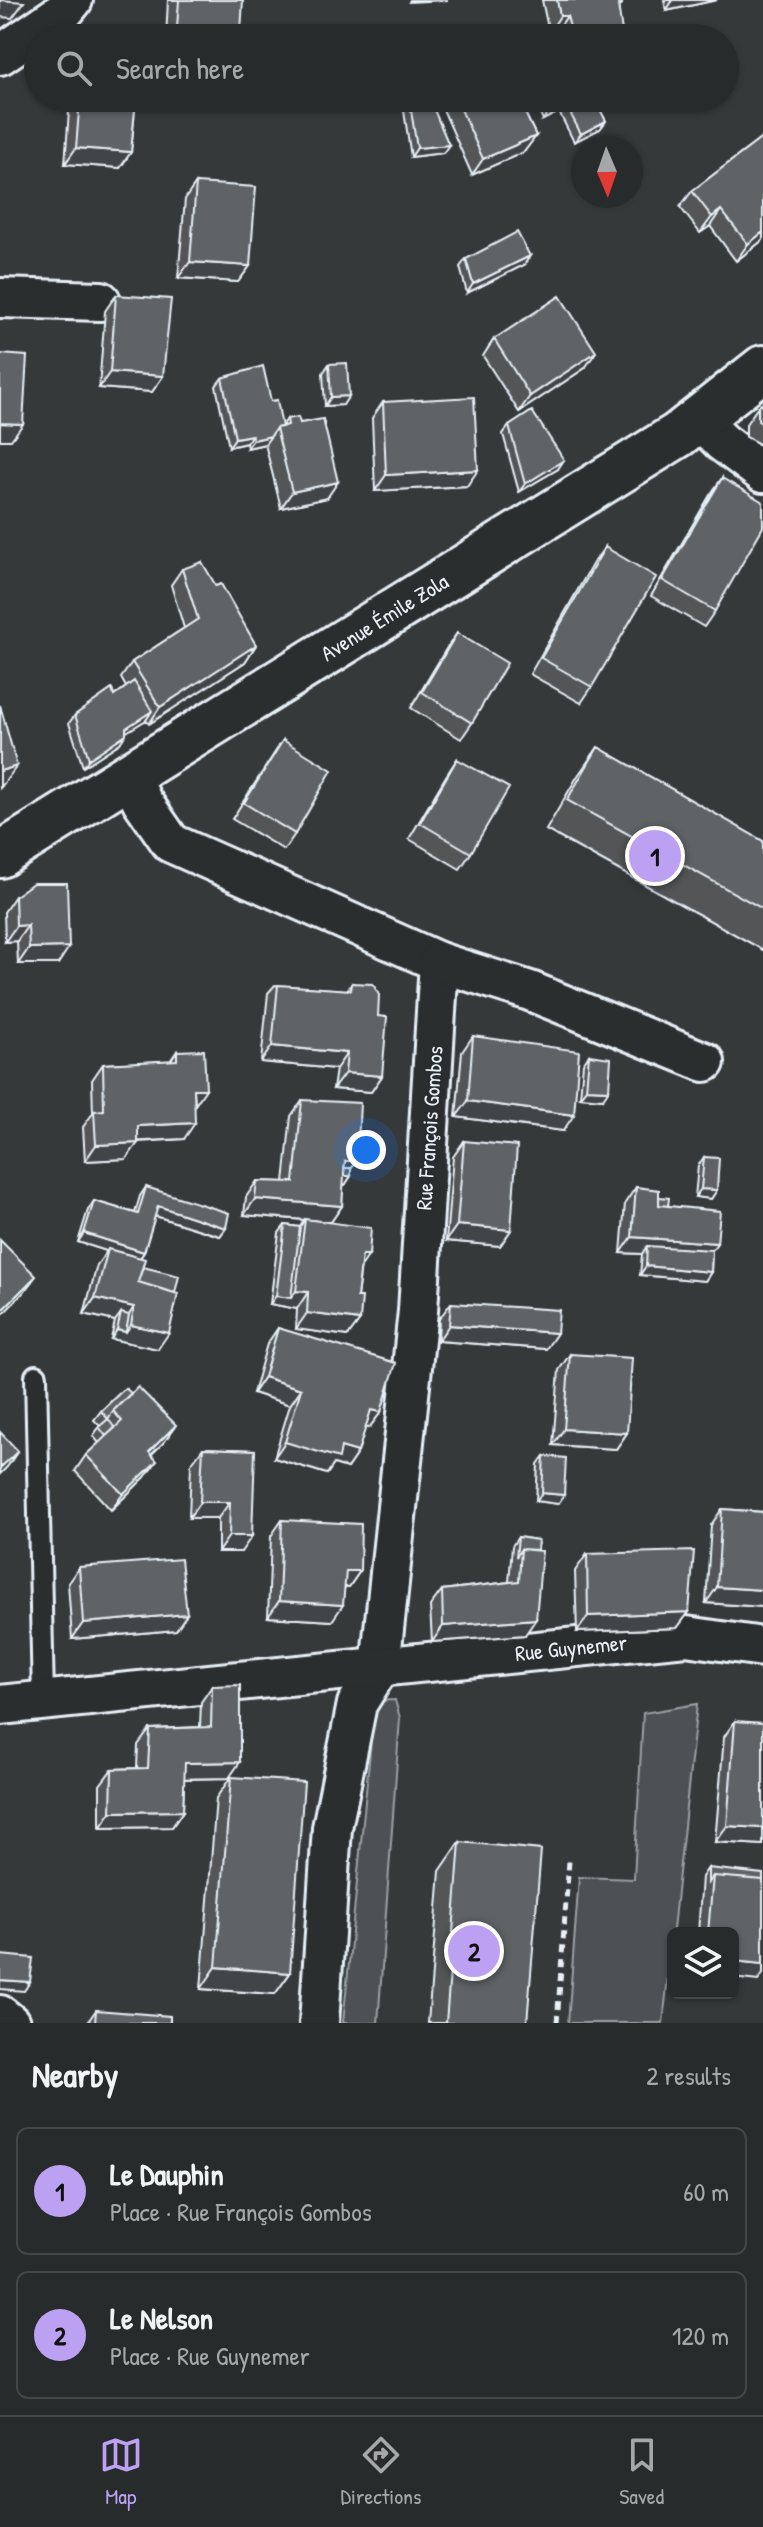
<!DOCTYPE html>
<meta charset="utf-8">
<style>
body{margin:0;font-family:"Patrick Hand",sans-serif;background:#343738;color:#f1f3f6}
.controls{position:absolute;right:24px;bottom:24px;display:grid;overflow:hidden;border-radius:12px;box-shadow:0 2px 6px #0004}
.controls button{width:72px;height:72px;display:grid;place-items:center;padding:0;border:0;border-bottom:2px solid #444748;background:#282b2c;color:#f1f3f6;font:40px sans-serif}
.compass{position:absolute;left:571px;top:136px;width:72px;height:72px;border-radius:50%;background:#282b2c;box-shadow:0 2px 6px #0004;rotate:178deg}
.you{position:absolute;left:366px;top:1150px;width:28px;height:28px;margin:-20px;border:6px solid #fff;border-radius:50%;background:#1a73e8;box-shadow:0 0 0 12px #1a73e833}
.badge{display:grid;place-items:center;width:52px;height:52px;border-radius:50%;background:#bca0f2;color:#111;font-size:26px;font-weight:700}
.pin{position:absolute;translate:-50% -50%;border:4px solid #fff;box-shadow:0 2px 8px #0006}
.list{margin:0;padding:0;list-style:none}
h2{display:flex;justify-content:space-between;align-items:center;height:104px;margin:0;padding:0 32px;font-size:34px}
h2 small{font-size:26px;font-weight:400;color:#a5a7a9}
.list li{display:grid;grid-template-columns:52px 1fr auto;gap:24px;align-items:center;box-sizing:border-box;height:128px;margin:0 16px 16px;padding:0 16px;border:2px solid #444748;border-radius:12px}
.list b{display:block;font-size:30px;white-space:nowrap}
.list p{margin:0;font-size:26px;white-space:nowrap;color:#a5a7a9}
.list em{font-size:26px;font-style:normal;color:#a5a7a9}
.icon{flex:none;width:44px;height:44px;fill:none;stroke:currentColor;stroke-width:2;stroke-linecap:round;stroke-linejoin:round}
.map{position:relative;flex:none;width:763px;height:2023px;overflow:hidden}
.search{position:absolute;background:#282b2c;box-shadow:0 2px 6px #0004;left:24px;right:24px;top:24px;height:88px;display:flex;align-items:center;gap:20px;box-sizing:border-box;padding:0 28px;border-radius:44px;color:#a5a7a9;font-size:30px}
.sheet{height:392px;background:#282b2c}
nav{display:flex;justify-content:space-around;align-items:center;box-sizing:border-box;height:112px;border-top:2px solid #444748;background:#282b2c;font-size:22px;color:#a5a7a9}
nav a{display:grid;justify-items:center;gap:4px}
nav .on{color:#bca0f2}
.map>svg:first-child{display:block}
</style>
<div class="map">
<svg width="763" height="2023" viewBox="0 0 763 2023">
<rect width="100%" height="100%" fill="#35393a"/>
<filter id="ink" filterUnits="userSpaceOnUse"><feTurbulence type="fractalNoise" baseFrequency=".0125" numOctaves="2"/><feDisplacementMap in="SourceGraphic" scale="16" xChannelSelector="R" yChannelSelector="G"/><feConvolveMatrix kernelMatrix="1 2 1 2 8 2 1 2 1" color-interpolation-filters="sRGB"/></filter>
<g filter="url(#ink)">
<path fill="#4d5152" stroke="#9aa1a5" stroke-width="2" d="M395 1700 400 1718 378 2023H343L375 1701Z
M697 1704 663 2023H568L579 1877 634 1879 643 1713Z"/>
<g fill="none" stroke-linecap="round" stroke-linejoin="round">
<g stroke="#e8f1f8" stroke-width="26">
<path id="lane" d="M36 1376 43 1699"/>
</g>
<g stroke="#e8f1f8" stroke-width="44">
<g id="street">
<path d="M0 55 64 11 73 0"/>
<path d="M0 298 101 301"/>
<path d="M700 420 722 442 763 473"/>
<path d="M129 773 142 801 171 843 439 962 418 1311 380 1667 357 1704 332 1828 319 2023"/>
<path d="M439 962 530 991 705 1062"/>
<path id="s1" d="M0 1705 686 1636 763 1647"/>
<path d="M0 2015 10 2023"/>
</g>
</g>
<g stroke="#e8f1f8" stroke-width="50">
<g id="secondary">
<path id="s2" d="M0 855 678 435 763 368"/>
</g>
</g>
<path stroke="#e8f1f8" stroke-width="5" stroke-dasharray="8 6" stroke-linecap="butt" d="M557 2023 569 1861"/>
<use href="#lane" stroke="#2a2d2e" stroke-width="20"/>
<use href="#street" stroke="#2a2d2e" stroke-width="38"/>
<use href="#secondary" stroke="#2a2d2e" stroke-width="44"/>
</g>
<path fill="#525557" stroke="#e8f1f8" stroke-width="2" d="M168 0H243L236 38H166Z
M542 0H621L622 4 619 9 617 38H557L556 32 549 33Z
M664 0H717L666 11Z
M70 98H136L131 152 120 168 65 164Z
M402 98H429L443 153 411 157Z
M438 98H518L536 136 524 152 472 175Z
M533 98H594L606 121 600 129 574 142 559 112 543 120Z
M763 137V240L736 261 710 226 700 233 680 207 692 191Z
M196 183 250 266 238 282 178 278 185 199Z
M466 259 524 265 467 293 460 267Z
M116 295 163 376 152 392 99 388 105 311Z
M494 339 585 368 519 412 483 356Z
M329 364 343 405 325 406 323 373Z
M222 378 271 401 282 426 287 419 327 498 281 508 265 444 247 448 246 443 229 447 216 386Z
M383 402 467 486 375 491 372 418Z
M763 403V446L746 437V424L758 407Z
M509 426 558 469 519 492 503 434Z
M722 478 715 611 704 627 651 596 710 495Z
M605 547 592 687 581 703 530 674 593 563Z
M182 569 216 586 256 645 245 662 149 724 146 720 126 732 120 743 83 767 69 723 75 715 114 696 126 687 121 678 132 662 184 628 171 585Z
M457 633 472 723 461 739 411 708 446 649Z
M283 740 295 834 284 850 232 819Z
M598 747 763 841V950L546 830 577 777Z
M457 759 471 853 460 869 409 839 446 776Z
M15 896 58 964H18L17 941 5 942 4 912Z
M352 983 378 1016 382 1076 371 1092 333 1089 336 1069 261 1062 268 993 275 985 347 990Z
M473 1036 563 1131 456 1117 462 1052Z
M177 1051 195 1105 184 1139 138 1142 126 1159 85 1161 83 1127 93 1113 92 1080 103 1064 170 1061Z
M589 1055 603 1099 580 1097 583 1063Z
M302 1100 357 1161 351 1168V1176L345 1185H343L342 1206 331 1222 361 1266 357 1297 360 1320 348 1336 296 1329 297 1309 270 1304 279 1233 285 1225 300 1227 304 1220 244 1215 246 1197 257 1181 284 1182 291 1116Z
M464 1141 511 1230 500 1246 446 1241 453 1157Z
M704 1157 717 1190 711 1199 695 1197 698 1166Z
M146 1187 226 1228 220 1236 155 1216 144 1252 140 1258 158 1349 111 1339 115 1321 84 1314 97 1265 107 1251 78 1242 88 1210 94 1201 135 1213 140 1196Z
M636 1187 659 1197 712 1250 711 1272 705 1281 640 1275 642 1254 621 1253 625 1203Z
M451 1303 546 1349 438 1341 439 1319Z
M278 1328 381 1412 369 1428 365 1427 358 1452 347 1468 334 1464 327 1474 274 1458 290 1405 253 1393 267 1344Z
M570 1354 627 1433 616 1449 553 1445 559 1370Z
M125 1388 165 1441 151 1454 145 1477 111 1510 75 1471 86 1455 99 1443 93 1436 100 1426 94 1420 101 1411Z
M203 1448 255 1450 241 1552H218V1518H189L191 1464Z
M544 1456 564 1495 558 1504 536 1501 538 1464Z
M722 1509 763 1512V1607L706 1603 711 1525Z
M282 1520 360 1571 349 1587H345L332 1621 268 1617 271 1536Z
M518 1537 538 1540 525 1635 432 1642 430 1606 442 1590 509 1582 512 1546Z
M587 1554 689 1612 677 1628 577 1632 575 1571Z
M79 1567 187 1614 176 1630 72 1639 68 1583Z
M212 1686 229 1778 184 1779 183 1811 172 1827 100 1828V1785L112 1769 137 1768 138 1745 150 1729 200 1727 201 1702Z
M735 1721 763 1845 715 1842 724 1737Z
M231 1777 290 1973 275 1994 201 1989 216 1798Z
M460 1842 527 2023H428L440 1871Z
M708 1868 758 1981 733 1933H698L702 1877Z
M96 2010 170 2023H87Z"/>
<path fill="#424547" stroke="#e8f1f8" stroke-width="2" d="M0 0 24 2 12 18 0 17Z
M410 0H448L409 2Z
M673 0H717L666 11Z
M560 16H567L556 32 549 33Z
M177 27 241 31 236 38H169Z
M622 31 617 38H588Z
M565 103 559 112 543 120 549 111Z
M606 121 600 129 574 142 581 134Z
M536 136 524 152 472 175 483 159Z
M449 145 443 153 411 157 417 148Z
M76 148 131 152 120 168 65 164Z
M721 210 710 226 700 233 712 217Z
M763 232V240L736 261 748 244Z
M530 256 524 265 467 293 473 284Z
M190 262 250 266 238 282 178 278Z
M596 352 585 368 519 412 530 396Z
M110 372 163 376 152 392 99 388Z
M349 396 343 405 325 406 331 397Z
M0 423 23 424 11 440H0Z
M252 435 246 443 229 447 235 438Z
M271 436 265 444 247 448 253 440Z
M564 460 558 469 519 492 525 484Z
M478 470 467 486 375 491 386 475Z
M338 482 327 498 281 508 292 492Z
M256 645 245 662 149 724 160 707Z
M152 711 146 720 120 736 126 728Z
M126 734 120 743 83 767 89 759Z
M17 766 1 787 0 788V771Z
M28 925 17 941 5 942 16 926Z
M69 947 58 964H18L29 948Z
M272 1046 347 1053 336 1069 261 1062Z
M345 1073 382 1076 371 1092 333 1089Z
M194 1089H206L195 1105Z
M586 1089 609 1090 603 1099 580 1097Z
M468 1101 574 1115 563 1131 456 1117Z
M195 1123 184 1139 126 1142 138 1126Z
M138 1143 126 1159 85 1161 96 1145Z
M345 1161H357L346 1176H351L345 1185H333Z
M701 1189 717 1190 711 1199 695 1197Z
M255 1199 342 1206 331 1222 244 1215Z
M158 1206 226 1228 220 1236 152 1215Z
M457 1225 511 1230 500 1246 446 1241Z
M84 1233 144 1252 138 1261 78 1242Z
M632 1237 717 1243 706 1259 647 1246 642 1254 621 1253Z
M362 1255H369L358 1271Z
M646 1266 711 1272 705 1281 640 1275Z
M36 1276 24 1292 0 1317V1312Z
M296 1291 308 1292 297 1309 270 1304 276 1296 291 1298Z
M95 1298 134 1307 123 1324 121 1313 115 1321 84 1314Z
M307 1313 360 1320 348 1336 296 1329Z
M131 1325 169 1333 158 1349 111 1339 117 1330 126 1332Z
M449 1325 557 1333 546 1349 438 1341Z
M264 1377 301 1389 290 1405 253 1393Z
M371 1410 381 1412 369 1428 359 1426Z
M176 1425 165 1441 138 1468 149 1452Z
M564 1429 627 1433 616 1449 553 1445Z
M285 1442 341 1447 358 1452 347 1468 334 1464 327 1474 274 1458Z
M18 1451 7 1467 0 1474V1468Z
M157 1461 145 1477 111 1510 123 1494Z
M542 1493 564 1495 558 1504 536 1501Z
M200 1502H230L218 1518H189Z
M229 1536H252L241 1552H218Z
M346 1571H360L349 1587H334Z
M717 1587 763 1590V1607L706 1603Z
M279 1601 343 1605 332 1621 268 1617Z
M689 1612 677 1628 577 1632 588 1616Z
M187 1614 176 1630 72 1639 83 1623Z
M536 1619 525 1635 432 1642 443 1626Z
M240 1762 229 1778 173 1779 185 1763Z
M183 1811 172 1827 100 1828 111 1812Z
M727 1826 763 1828V1845L715 1842Z
M733 1961 763 1964V1974L758 1981 733 1978Z
M216 1967 290 1973 275 1994 201 1989Z
M0 1980 30 1982 24 1991 0 1989Z"/>
<path fill="#5f6365" stroke="#e8f1f8" stroke-width="2" d="M179 0H243L241 31 177 27Z
M557 0H621L622 4 618 5 622 31 588 38H573L567 16H560Z
M80 98H136L131 152 76 148Z
M409 98H429L449 145 417 148Z
M456 98H518L536 136 483 159Z
M543 98H594L606 121 581 134 565 103 549 111Z
M763 137V232L748 244 721 210 712 217 692 191Z
M196 183 256 187 250 266 190 262Z
M517 232 530 256 473 284 466 259Z
M116 295 171 299 163 376 110 372Z
M560 296 596 352 530 396 494 339Z
M0 354 27 356 23 424 0 423Z
M347 363 349 396 331 397 329 364Z
M263 366 271 401 277 400 282 427 276 428 271 436 253 440 252 435 235 438 222 378Z
M474 397 478 470 386 475 383 402Z
M763 403V424L758 421V407Z
M532 411 564 460 525 484 509 426Z
M298 417 300 423 323 419 338 482 292 492 276 428 288 425 287 419Z
M722 478 763 502V527L715 611 662 580Z
M605 547 656 577 592 687 541 658Z
M202 562 216 586 221 584 256 645 160 707 132 662 198 619 182 569Z
M457 633 507 663 472 723 422 692Z
M134 681 152 711 126 728V734L89 759 75 715 112 689 114 696Z
M0 705 17 766 0 771Z
M283 740 332 770 295 834 244 803Z
M598 747 763 841V909L567 800Z
M457 759 509 788 471 853 420 823Z
M33 883H67L69 947 29 948 28 925 16 926 15 896Z
M352 983 373 984 379 995 378 1016 387 1017 382 1076 345 1073 347 1053 272 1046 278 985 351 990Z
M473 1036 579 1051 574 1115 468 1101Z
M204 1050 206 1089H194L195 1123 138 1126V1143L96 1145 94 1111 104 1110 103 1064 177 1060V1051Z
M589 1055 611 1058 609 1090 586 1089Z
M302 1100 360 1103 357 1161H345L342 1206 255 1199 257 1181 294 1182Z
M464 1141 517 1146 511 1230 457 1225Z
M704 1157 719 1158 717 1190 701 1189Z
M344 1168H351V1176H344Z
M146 1187 229 1213 226 1228 158 1206 144 1252 84 1233 94 1201 138 1214Z
M636 1187 659 1190V1205L720 1211 717 1243 632 1237Z
M659 1197 669 1198 668 1206 659 1205Z
M305 1219 371 1228 369 1255H362L357 1297H362L360 1320 307 1313 308 1292 296 1291Z
M285 1225 300 1227 291 1298 276 1296Z
M0 1240 36 1276 0 1312Z
M647 1246 712 1250 711 1272 646 1266Z
M108 1249 145 1259 138 1282 178 1294 169 1333 131 1325 134 1307 95 1298Z
M143 1267 179 1276 175 1293 138 1282Z
M451 1303 559 1310 557 1333 449 1325Z
M121 1313 129 1315 126 1332 117 1330Z
M278 1328 396 1363 381 1412 371 1410 358 1452 341 1447 339 1458 285 1442 301 1389 264 1377Z
M570 1354 632 1358 627 1433 564 1429Z
M138 1387 176 1425 149 1452 157 1461 123 1494 86 1455 122 1421 113 1411Z
M125 1388 131 1393 113 1411 108 1419 101 1411Z
M108 1419 115 1428 106 1436 99 1427Z
M0 1432 18 1451 0 1468Z
M203 1448 255 1450 252 1536H229L230 1502H200Z
M544 1456 566 1458 564 1495 542 1493Z
M722 1509 763 1512V1590L717 1587Z
M282 1520 361 1524 360 1571H346L343 1605 279 1601Z
M518 1537 538 1540 537 1550 521 1549 516 1557Z
M521 1549 542 1551 536 1619 443 1626 442 1590 519 1581Z
M694 1551 689 1612 588 1616 587 1554Z
M181 1559 187 1614 83 1623 79 1567Z
M240 1685V1762L185 1763 183 1811 111 1812 112 1769 148 1768 150 1729 211 1727 212 1686Z
M735 1721 763 1723V1828L727 1826Z
M231 1777 304 1782 290 1973 216 1967Z
M460 1842 541 1850 527 2023H446Z
M708 1868 763 1874V1880L713 1876 708 1883Z
M713 1876 763 1880V1964L733 1961V1933H708Z
M0 1955 33 1958 30 1982 0 1980Z
M96 2010 170 2016V2023H95Z"/>
</g>
<g text-anchor="middle" dominant-baseline="central" stroke-width="6" stroke-linejoin="round" paint-order="stroke">
<g font-size="22" fill="#e8f1f8" stroke="#2a2d2e">
<text stroke="none"><textPath href="#s2" startOffset="452">Avenue Émile Zola</textPath></text>
<text transform="translate(429 1128) rotate(-86)">Rue François Gombos</text>
<text stroke="none"><textPath href="#s1" startOffset="574">Rue Guynemer</textPath></text>
</g>
</g>
</svg>
<div class="controls">
<button><svg class="icon" aria-label="layers" viewBox="0 0 24 24"><path d="M12 4l9 5-9 5-9-5zM3 14l9 5 9-5"/></svg></button>
</div>
<svg class="compass" viewBox="-18 -18 36 36"><path d="M0-13l5 13h-10z" fill="#e53935"/><path d="M0 13l5-13h-10z" fill="#a5a7a9"/></svg>
<div class="you"></div>
<div class="pin badge" style="left:655px;top:856px">1</div>
<div class="pin badge" style="left:474px;top:1951px">2</div>
<div class="search"><svg class="icon" aria-label="search" viewBox="0 0 24 24"><circle cx="10" cy="10" r="6"/><path d="M15 15l6 6"/></svg>Search here</div>
</div>
<section class="sheet">
<h2>Nearby<small>2 results</small></h2>
<ul class="list">
<li><span class="badge">1</span><div><b>Le Dauphin</b><p>Place · Rue François Gombos</p></div><em>60 m</em></li>
<li><span class="badge">2</span><div><b>Le Nelson</b><p>Place · Rue Guynemer</p></div><em>120 m</em></li>
</ul>
</section>
<nav>
<a class="on"><svg class="icon" aria-label="map" viewBox="0 0 24 24"><path d="M3 6l6-2 6 2 6-2v14l-6 2-6-2-6 2zM9 4v14M15 6v14"/></svg>Map</a>
<a><svg class="icon" aria-label="directions" viewBox="0 0 24 24"><path d="M12 3l9 9-9 9-9-9zM9 14v-3h6M13 9l2 2-2 2"/></svg>Directions</a>
<a><svg class="icon" aria-label="saved" viewBox="0 0 24 24"><path d="M7 4h10v16l-5-4-5 4z"/></svg>Saved</a>
</nav>
